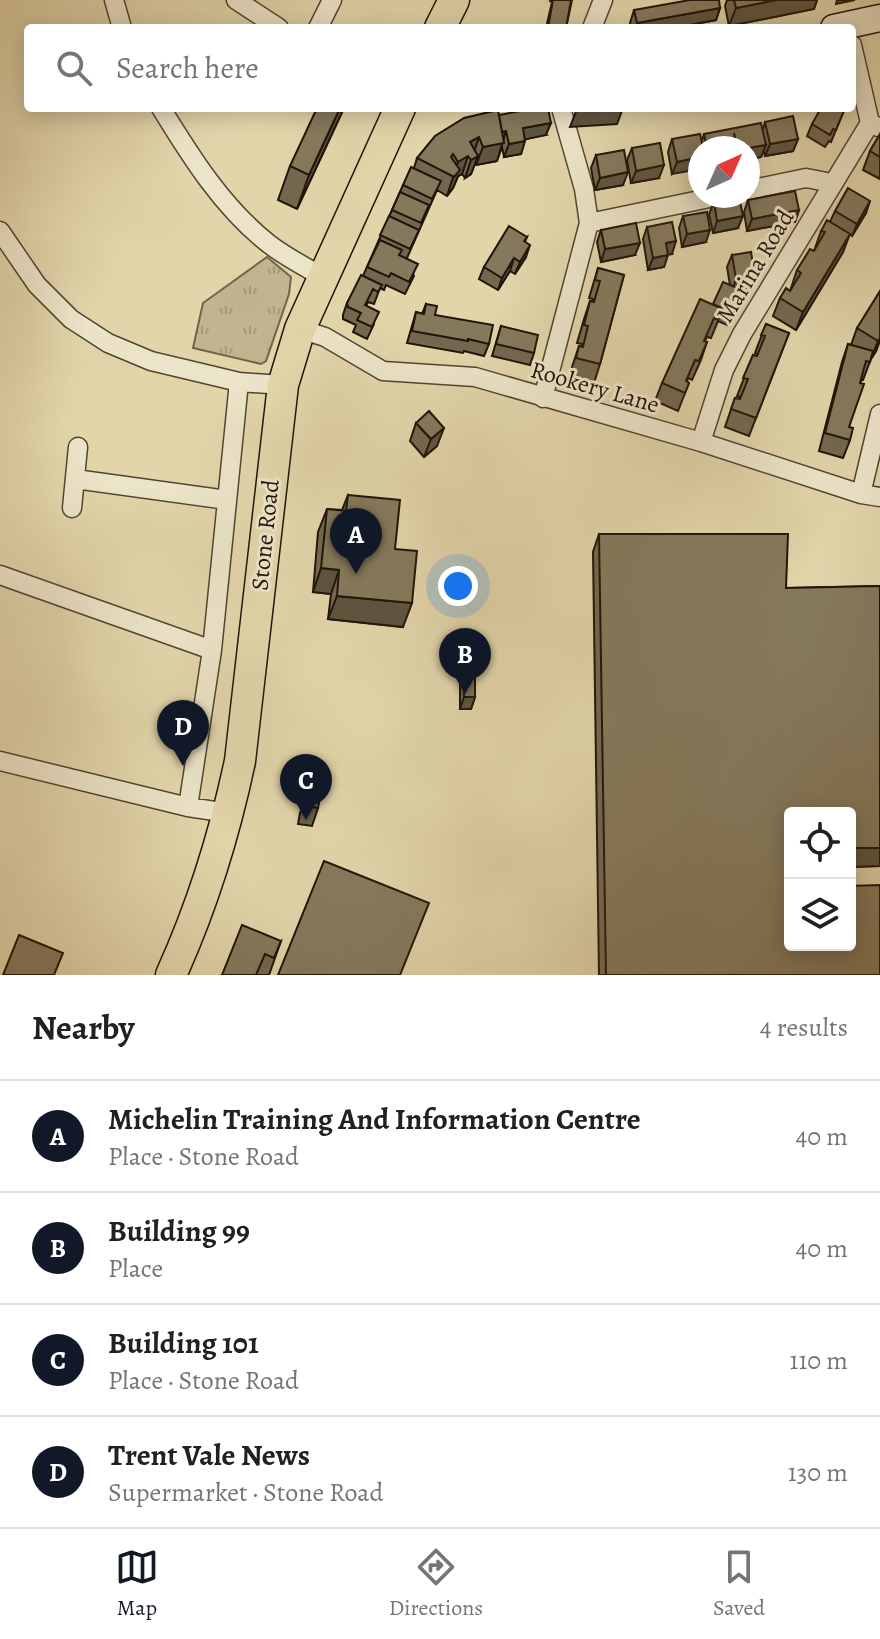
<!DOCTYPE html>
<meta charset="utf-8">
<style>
body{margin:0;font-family:Alegreya,serif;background:#f2f2f2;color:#202124}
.controls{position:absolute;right:24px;bottom:24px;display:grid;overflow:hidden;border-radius:8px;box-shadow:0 4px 20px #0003}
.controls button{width:72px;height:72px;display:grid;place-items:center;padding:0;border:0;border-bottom:2px solid #e0e0e0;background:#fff;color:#202124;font:40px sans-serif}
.compass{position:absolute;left:688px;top:136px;width:72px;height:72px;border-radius:50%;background:#fff;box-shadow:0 4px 20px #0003;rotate:45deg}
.you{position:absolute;left:458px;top:586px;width:28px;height:28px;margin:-20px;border:6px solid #fff;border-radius:50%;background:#1a73e8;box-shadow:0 0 0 12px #1a73e833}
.badge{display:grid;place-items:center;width:52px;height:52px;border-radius:50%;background:#111827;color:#fff;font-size:26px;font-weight:700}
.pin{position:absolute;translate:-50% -66px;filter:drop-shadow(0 2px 4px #0008)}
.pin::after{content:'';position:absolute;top:42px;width:28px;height:24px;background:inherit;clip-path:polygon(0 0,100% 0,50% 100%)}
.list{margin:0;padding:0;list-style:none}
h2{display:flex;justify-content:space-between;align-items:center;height:104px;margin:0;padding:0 32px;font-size:34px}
h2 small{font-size:26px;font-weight:400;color:#757577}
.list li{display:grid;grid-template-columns:52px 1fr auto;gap:24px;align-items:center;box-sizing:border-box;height:112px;padding:0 32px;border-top:2px solid #e0e0e0}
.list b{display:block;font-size:30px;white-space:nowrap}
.list p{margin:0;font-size:26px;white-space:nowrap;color:#757577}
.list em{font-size:26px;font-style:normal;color:#757577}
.icon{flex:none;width:44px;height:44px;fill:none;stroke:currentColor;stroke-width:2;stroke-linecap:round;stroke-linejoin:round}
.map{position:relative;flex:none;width:880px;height:975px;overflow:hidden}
.search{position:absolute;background:#fff;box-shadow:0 4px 20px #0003;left:24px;right:24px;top:24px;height:88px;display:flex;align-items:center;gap:20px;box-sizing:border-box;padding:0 28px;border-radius:8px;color:#757577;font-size:30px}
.sheet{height:552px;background:#fff}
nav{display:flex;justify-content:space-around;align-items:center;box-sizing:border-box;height:112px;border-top:2px solid #e0e0e0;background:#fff;font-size:22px;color:#757577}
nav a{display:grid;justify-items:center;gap:4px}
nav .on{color:#111827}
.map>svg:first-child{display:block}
</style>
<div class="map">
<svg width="880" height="975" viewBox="0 0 880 975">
<defs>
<pattern id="grass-tufts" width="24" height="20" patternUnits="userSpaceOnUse" patternTransform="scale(2)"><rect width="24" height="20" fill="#c1b48e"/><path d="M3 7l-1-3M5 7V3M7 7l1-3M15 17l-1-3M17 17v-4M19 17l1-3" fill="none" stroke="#a69a79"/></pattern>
</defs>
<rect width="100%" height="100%" fill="#e2d5aa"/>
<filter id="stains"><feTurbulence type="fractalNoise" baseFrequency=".0025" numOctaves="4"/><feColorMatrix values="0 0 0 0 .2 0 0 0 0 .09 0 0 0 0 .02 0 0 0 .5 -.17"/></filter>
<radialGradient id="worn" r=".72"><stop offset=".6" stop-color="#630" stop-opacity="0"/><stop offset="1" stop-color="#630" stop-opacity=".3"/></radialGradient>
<path fill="url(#grass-tufts)" stroke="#70644b" stroke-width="2" d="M267 257 291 277 289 294 266 361 261 364 193 348 203 303Z"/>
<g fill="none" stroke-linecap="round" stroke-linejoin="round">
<g stroke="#504530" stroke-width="21">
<path id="minor" d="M114 0 122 28
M236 0 279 28
M318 28 332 0
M592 28 603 0
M852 45 870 123 878 127
M161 108C191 157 223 208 269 244 286 257 305 267 323 277
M561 108 584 189 589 223
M748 190 806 178 832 183
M0 231 37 285 71 319 108 343 151 361 239 382 283 385
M300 329 325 337 383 371 475 377 701 442 861 494 880 497
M543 398 589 223 719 196
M701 442 724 370 742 334 870 123
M75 479 227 500
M861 494 880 414
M72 508 78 447
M0 575 212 650
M0 761 188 807 228 813
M188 807 212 650 239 382"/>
</g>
<g stroke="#201508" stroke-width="29">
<path id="secondary" d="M834 28 880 18"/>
</g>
<g stroke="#201508" stroke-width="33">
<path id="trunk" d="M440 28 454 0
M171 975C201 909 225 832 240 761L283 385 300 329 400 108"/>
</g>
<use href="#minor" stroke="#ece4c8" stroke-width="18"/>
<use href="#secondary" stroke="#ece4c8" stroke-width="26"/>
<use href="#trunk" stroke="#e2d5aa" stroke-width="30"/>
</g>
<path fill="#72684f" stroke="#201508" stroke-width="2" d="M551 0H572L566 28H546L552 2 550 1Z
M727 0H817L814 9 729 26 725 6Z
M720 8 716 20 673 28H631L630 23 634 10Z
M344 108 297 209 278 200 290 166Z
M845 108 831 142 829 141 825 147 807 136 812 124Z
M499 115 546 135 525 139 521 154 504 157 502 147 497 161 476 165 475 163 471 174 465 178 462 174 458 176 453 188 447 196 437 190 407 258 414 276 405 294 386 285 384 290 380 288 374 304 368 302 366 306 374 324 367 339 353 332 356 325 343 319V315L347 303 363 276 392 210 403 185 414 168 417 158Z
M765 122 798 139 793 151 765 156 764 150 761 157 748 160V148H700L672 174 668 152 672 139 702 140 704 134 763 129Z
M880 134V179L863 170 870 151Z
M632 148 659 178 631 183 627 160Z
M596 155 623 185 595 190 591 168Z
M748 200 799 210 795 222 747 231 744 212Z
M714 202 738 228 713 233 709 214Z
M835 211 866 213 852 236 849 234 843 252 796 330 773 316 780 298 790 291 797 270 814 251 821 231 830 222Z
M683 216 706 242 682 247 679 228Z
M647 227 672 254H668L664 267 648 270 643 239Z
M601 230 635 255 601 262 597 242Z
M527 237 525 242 526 257 515 274 510 271 498 290 479 279 484 267Z
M732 255 751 288 741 290 727 325 718 321 711 338 707 337 705 341 707 342 701 360 692 380 688 378 687 381 689 383 678 411 655 401 662 383 713 305 730 285 727 267Z
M598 268 624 275 600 364 594 383 569 376 579 346H581L582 344 577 343 584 319 590 301 592 302 593 299 589 298Z
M426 304 435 315 489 344 484 356 464 351 463 353 407 343 416 312 422 314Z
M766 324 789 333 749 436 725 427 735 398 740 399 741 397 737 396 753 355 757 356 758 354 755 353Z
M501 326 534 353 530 365 492 356Z
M857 328 880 341 876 351 871 359 863 380H861L849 427 850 440 843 458 819 451 842 362 848 344 851 345Z
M416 423 437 446 424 457 410 441Z
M348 495 395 549 403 627 328 619 331 594 313 592 318 532 327 509 342 510Z
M599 534 786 588 880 586V866L850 867 790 813V945L880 975H599L593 552Z
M464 667 475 697 471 709H460V679Z
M307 795 318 808 312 826 298 824 300 813Z
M281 941 269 975H222Z"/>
<path fill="#5d5540" stroke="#201508" stroke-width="2" d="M776 0H817L814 9 729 26 736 8Z
M837 0H855L836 4Z
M720 8 716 20 673 28H635L637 23Z
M340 108H344L297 209 309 175Z
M594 108H623L617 124 570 127 577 109Z
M551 123 546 135 518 141 523 128Z
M506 131 497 161 476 165 483 147 501 132Z
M479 137 473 155 468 156 462 174 458 176 453 188 447 196 458 162 470 142Z
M798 139 793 151 765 156 770 144Z
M525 141 521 154 504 157 509 144Z
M766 145 761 157 748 160V148Z
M478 156 471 174 465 178 471 160Z
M700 157V169L672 174 677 162Z
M664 165 659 178 631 183 636 171Z
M628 172 623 185 595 190 600 178Z
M870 201 866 213 852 236 857 224Z
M799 210 795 222 747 231 752 219Z
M743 216 738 228 713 233 717 221Z
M710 230 706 242 682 247 687 234Z
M850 234 843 252 796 330 803 312Z
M676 241 672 254 661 256 666 243Z
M640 243 635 255 601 262 605 249Z
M530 245 526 257 515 274 520 262Z
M668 255 664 267 648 270 653 258Z
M514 258 510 271 498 290 502 278Z
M755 276 751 288 732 292 736 279Z
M880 338 876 351 871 359 878 341Z
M444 428 437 446 424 457 431 439Z
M321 568 339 570 331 594 313 592Z
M337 596 412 603 403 627 328 619Z
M464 697H475L471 709H460Z
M850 848H880V866L850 867Z"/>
<path fill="#85795c" stroke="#201508" stroke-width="2" d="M553 0H571L566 28H548Z
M690 0H719L720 8 637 23 634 10Z
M734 0H776L736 8Z
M317 108H340L309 175 290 166Z
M536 108H548L551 123 523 128 525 141 509 144 506 131 502 132 499 115Z
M821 108H845L836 130 833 129 830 135 812 124Z
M498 110 504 143 483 147 479 137 470 142 478 156 471 160 468 156 458 162 453 154 451 157 460 170 454 177 417 158 435 136 464 118Z
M793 116 798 139 770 144 765 122Z
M761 123 766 145 748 148H737L734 133 736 148H707L704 134Z
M700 134 703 148H700V157L677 162 672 139Z
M880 134V157L870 151Z
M660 143 664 165 636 171 632 148Z
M624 150 628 172 600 178 596 155Z
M411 167 441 181 432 199 403 185Z
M848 188 870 201 857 224 835 211Z
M795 191 799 210 752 219 748 200Z
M400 192 429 205 421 223 392 210Z
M739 197 743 216 717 221 714 202Z
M707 212 710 230 687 234 683 216Z
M389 216 419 230 410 249 380 235Z
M827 220 850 234 803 312 780 298 786 288 790 291 801 273 797 270 810 249 814 251 825 232 821 231Z
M672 222 676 241 666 243 668 255 653 258 647 227Z
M636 223 640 243 605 249 601 230Z
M509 226 527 237 524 241 530 245 520 262 514 258 502 278 484 267Z
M380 240 402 250 399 255 418 264 409 282 391 273 389 277 367 267Z
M751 252 755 276 736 279 732 255Z
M598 268 624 275 600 364 576 358 579 346 583 347 588 326 584 325 590 301 594 302 600 281 595 280Z
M361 275 382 285 378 292 373 289 365 305 379 312 372 327 357 320 361 313 348 307 347 303Z
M723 282 742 290 731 312 713 304Z
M880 291V338L878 341 857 328Z
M700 299 723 309 718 320 714 318 704 341 707 342 699 361 695 360 686 381 689 383 685 393 662 383Z
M426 304 437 306 435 315 493 325 489 344 468 339V341L412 331 416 312 424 314Z
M766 324 789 333 756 418 731 409 735 398 740 399 748 379 743 378 753 355 757 356 765 336 761 335Z
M501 326 538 335 534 353 496 344Z
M848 344 873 351 870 362 866 361 860 383 864 384 849 427 853 428 850 440 825 433Z
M429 411 444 428 431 439 416 423Z
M348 495 400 500 395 549 417 551 412 603 337 596 339 570 321 568 327 509 346 511Z
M599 534H788L786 588 880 586V848H850V813H790V945H850V886L880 885V975H606Z
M464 667H475V697H464Z
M307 795 320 797 318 808 305 806Z
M324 861 429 903 400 975H278Z
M242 925 281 941 274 958 265 954 256 975H222Z
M19 935 63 953 54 975H3Z"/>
<g text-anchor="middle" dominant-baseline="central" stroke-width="6" stroke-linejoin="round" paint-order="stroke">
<g font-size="24" fill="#201508" stroke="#ece4c8">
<text transform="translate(755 266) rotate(-59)">Marina Road</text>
<text transform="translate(595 387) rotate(16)">Rookery Lane</text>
<text transform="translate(265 535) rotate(-84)">Stone Road</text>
</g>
</g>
<rect width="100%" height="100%" filter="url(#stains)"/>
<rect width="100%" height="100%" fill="url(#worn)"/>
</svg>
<div class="controls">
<button><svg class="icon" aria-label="locate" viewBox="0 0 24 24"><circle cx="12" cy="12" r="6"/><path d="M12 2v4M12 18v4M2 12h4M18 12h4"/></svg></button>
<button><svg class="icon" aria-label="layers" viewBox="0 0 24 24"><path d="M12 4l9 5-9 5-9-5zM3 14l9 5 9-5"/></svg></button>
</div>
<svg class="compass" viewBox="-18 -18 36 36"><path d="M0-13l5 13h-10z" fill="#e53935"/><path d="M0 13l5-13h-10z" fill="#757577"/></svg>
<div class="you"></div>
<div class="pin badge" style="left:356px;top:574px">A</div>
<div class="pin badge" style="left:465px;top:694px">B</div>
<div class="pin badge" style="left:306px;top:820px">C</div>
<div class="pin badge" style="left:183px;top:766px">D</div>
<div class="search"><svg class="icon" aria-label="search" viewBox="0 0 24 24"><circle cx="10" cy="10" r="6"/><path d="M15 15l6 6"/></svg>Search here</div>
</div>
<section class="sheet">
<h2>Nearby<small>4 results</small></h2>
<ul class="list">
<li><span class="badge">A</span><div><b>Michelin Training And Information Centre</b><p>Place · Stone Road</p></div><em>40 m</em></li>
<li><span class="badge">B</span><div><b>Building 99</b><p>Place</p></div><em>40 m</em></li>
<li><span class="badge">C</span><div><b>Building 101</b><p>Place · Stone Road</p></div><em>110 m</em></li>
<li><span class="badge">D</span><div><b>Trent Vale News</b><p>Supermarket · Stone Road</p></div><em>130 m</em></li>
</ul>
</section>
<nav>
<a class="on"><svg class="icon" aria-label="map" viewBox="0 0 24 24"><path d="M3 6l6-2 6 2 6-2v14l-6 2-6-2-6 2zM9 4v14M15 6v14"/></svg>Map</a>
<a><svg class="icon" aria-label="directions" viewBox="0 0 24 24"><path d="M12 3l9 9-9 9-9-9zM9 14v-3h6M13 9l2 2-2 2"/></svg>Directions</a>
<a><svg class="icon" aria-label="saved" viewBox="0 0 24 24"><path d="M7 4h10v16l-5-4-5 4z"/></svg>Saved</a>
</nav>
